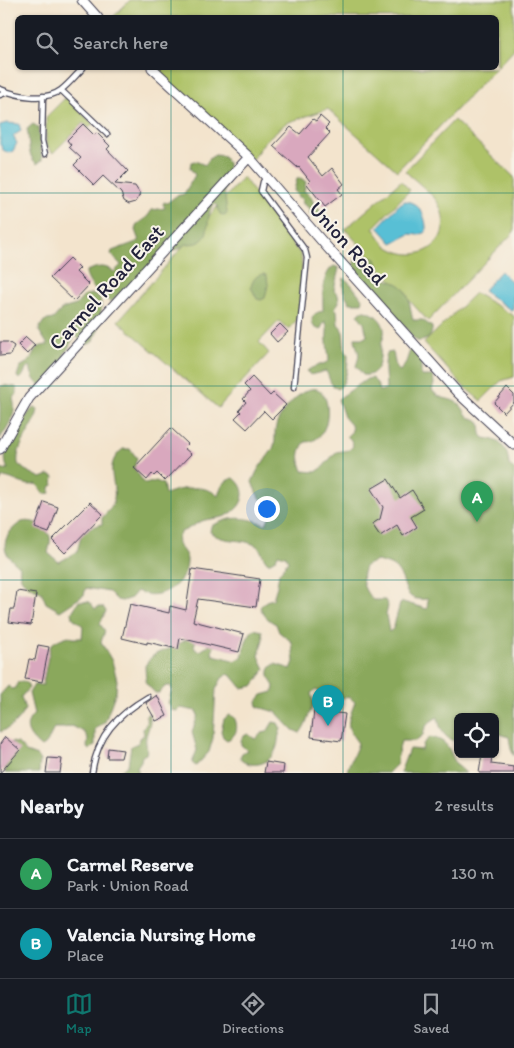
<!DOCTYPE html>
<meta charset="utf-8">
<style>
body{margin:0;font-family:Itim,sans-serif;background:#20242c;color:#f1f3f6}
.controls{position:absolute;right:15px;bottom:15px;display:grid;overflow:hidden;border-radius:8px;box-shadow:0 1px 4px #0004}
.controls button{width:45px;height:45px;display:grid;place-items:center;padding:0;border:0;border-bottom:1px solid #363941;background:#171b24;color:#f1f3f6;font:25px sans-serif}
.you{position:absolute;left:266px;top:508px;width:18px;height:18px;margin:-12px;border:4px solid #fff;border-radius:50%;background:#1a73e8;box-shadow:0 0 0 8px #1a73e833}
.badge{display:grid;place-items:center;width:32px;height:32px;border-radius:50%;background:#0f766e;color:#fff;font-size:16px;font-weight:700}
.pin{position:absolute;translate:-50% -41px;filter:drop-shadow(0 1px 2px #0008)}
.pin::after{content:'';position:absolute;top:26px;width:18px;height:15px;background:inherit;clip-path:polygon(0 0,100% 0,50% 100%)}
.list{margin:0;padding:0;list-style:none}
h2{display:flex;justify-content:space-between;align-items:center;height:65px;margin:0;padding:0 20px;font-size:21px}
h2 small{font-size:16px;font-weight:400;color:#9ea1a6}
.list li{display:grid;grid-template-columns:32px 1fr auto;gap:15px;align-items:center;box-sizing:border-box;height:70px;padding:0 20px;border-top:1px solid #363941}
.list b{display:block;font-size:19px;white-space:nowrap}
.list p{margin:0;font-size:16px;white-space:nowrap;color:#9ea1a6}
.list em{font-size:16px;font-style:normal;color:#9ea1a6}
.icon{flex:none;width:28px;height:28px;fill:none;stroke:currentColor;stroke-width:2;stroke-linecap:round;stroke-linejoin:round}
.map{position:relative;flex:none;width:514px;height:773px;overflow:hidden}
.search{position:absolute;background:#171b24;box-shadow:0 1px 4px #0004;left:15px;right:15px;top:15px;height:55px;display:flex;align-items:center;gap:12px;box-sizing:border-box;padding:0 18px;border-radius:8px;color:#9ea1a6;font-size:19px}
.sheet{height:205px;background:#171b24}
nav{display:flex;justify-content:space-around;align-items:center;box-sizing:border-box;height:70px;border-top:1px solid #363941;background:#171b24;font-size:14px;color:#9ea1a6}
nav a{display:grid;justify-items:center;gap:2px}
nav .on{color:#0f766e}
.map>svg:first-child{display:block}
</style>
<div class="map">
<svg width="514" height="773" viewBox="0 0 514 773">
<rect width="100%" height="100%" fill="#f7f3e8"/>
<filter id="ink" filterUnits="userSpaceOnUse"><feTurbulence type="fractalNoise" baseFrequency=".02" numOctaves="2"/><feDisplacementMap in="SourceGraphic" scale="10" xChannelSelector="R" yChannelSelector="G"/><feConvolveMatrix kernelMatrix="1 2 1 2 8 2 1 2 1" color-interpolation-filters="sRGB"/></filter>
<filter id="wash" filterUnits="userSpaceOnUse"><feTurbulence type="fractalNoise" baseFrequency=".0096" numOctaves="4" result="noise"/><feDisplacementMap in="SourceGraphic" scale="20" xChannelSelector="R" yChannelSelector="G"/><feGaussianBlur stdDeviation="1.12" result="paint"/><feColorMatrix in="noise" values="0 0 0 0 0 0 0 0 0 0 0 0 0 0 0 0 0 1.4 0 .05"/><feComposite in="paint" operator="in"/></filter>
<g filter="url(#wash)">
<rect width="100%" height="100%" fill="#f3e4cd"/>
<path fill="#aec267" stroke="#687251" d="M130 0H514V49L497 67 496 18 113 17Z
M152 68H496L397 171 328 109 286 123 265 141 252 160Z
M66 97 93 124 89 128 83 123 53 153 46 145V117Z
M454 120 514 177V232L428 321 345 229 401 181 410 190 373 228C378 234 383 244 390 248 423 267 457 238 438 203 433 194 413 179 405 171Z
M243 177 301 255 302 267 299 317 289 330 279 321 259 342 269 353 218 408 118 321Z
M475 293 514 316V377L501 381 481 401 463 386 424 343Z"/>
<path fill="#8aa85c" stroke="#56654c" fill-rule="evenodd" d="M33 124 38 127 42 160 37 164C26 155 30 141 27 129Z
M215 155 223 156 228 163V184L224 190 227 213 225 216 220 214 217 206 215 204C203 214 214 237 197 243 193 244 189 243 185 245 179 248 174 252 166 252L111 302C100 296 86 283 86 271 97 267 104 264 114 272L121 265 111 254 112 251 139 241 135 230 137 224 147 217 152 210 165 208 163 204 164 202 167 203 176 196 184 194 195 175 190 168 191 162 195 161 205 165 210 158Z
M301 178 306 182 304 191 311 196 314 204 319 208 320 213 315 217 310 214 309 208 303 204 301 198 298 197 294 190 297 179Z
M359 255 375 258C379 264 378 271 383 276 387 281 391 280 396 283 411 289 409 307 413 320H423L432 327C433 336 426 342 417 341L409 334 408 329 405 328C395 317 358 281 355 269 353 262 354 259 359 255Z
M334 266 339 268 334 290 338 295 339 302 335 308 337 310 338 324C348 333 340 345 348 355 348 365 347 383 338 389 329 385 330 378 326 371L310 375 307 371C314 365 321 366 329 361 329 354 327 348 327 341 326 333 329 328 325 321L320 330 314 327C310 318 312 313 323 311 323 297 321 274 334 266Z
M264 274 267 276 268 285 265 298 261 300 257 299 251 287C253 279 256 275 264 274Z
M344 278 351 284 363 300 362 303H350C345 295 341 288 344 278Z
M91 294 99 297C105 304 98 345 88 344 83 344 78 338 75 335L64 356V369L62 374 52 385 44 387C34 383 32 376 30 366 24 369 25 375 20 379L18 378 17 376 20 367C22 365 28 363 30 360 36 351 34 346 48 345L39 331 40 327 44 321 53 319 62 309 76 305 85 295Z
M361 311C373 310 386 322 384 334 384 339 381 341 381 346 380 359 380 377 363 375L356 366C362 350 356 351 355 338H364L367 336 364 323 358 315Z
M410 350H416L421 355V376H433L434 384 432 390C439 400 447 397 456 402 463 405 464 413 469 417 472 419 477 418 479 422 482 426 479 433 483 437 485 439 487 438 490 439 504 442 508 452 509 465L514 469V756L511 749 509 737 500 734 495 736V717H458V742C444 739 440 730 438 717 429 722 425 725 423 735L415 741H401C399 750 397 755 397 764L388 773H347C348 763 355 754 358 743 344 725 348 722 355 702L349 697 330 700 323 698 321 693 316 690 311 693 314 705C307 715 308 723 300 733L293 730 276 712 258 707 257 701 262 695 273 692 274 686C269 679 265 669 275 664L291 669 294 662 292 642 279 632 276 624C268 620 264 616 260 607L266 601 273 599 277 586 279 573 288 561 286 556 278 554 276 559 268 563C262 557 262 550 257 546 242 537 224 544 210 532L211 526C233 515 244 517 266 524L272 511 257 494 252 482C255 476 257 470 261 465 265 459 272 452 274 446 276 440 274 432 276 426 279 414 302 385 317 389 333 394 332 443 305 442 297 453 299 460 303 471L316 472 322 468 336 452 349 450 353 446 351 440 347 436 352 431 351 425 344 417 338 399 367 379 372 378 377 383 379 391 386 389C386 376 383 366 387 353L393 352 396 368 400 371 406 362ZM377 561C384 563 391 564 396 569 410 584 399 602 428 599L427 609 403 602 400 604 393 629 389 632 386 615 388 606 385 600H373C363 590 359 578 366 565Z
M4 385 16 387 17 394 13 399C18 414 7 427 0 439V387Z
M35 407 38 409C36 428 15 444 18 464L25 470 41 478 49 475 54 477 53 485 50 487V493L44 494 37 484C24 488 15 478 3 477L0 482V470L8 469C0 455 11 437 20 426 26 419 27 412 35 407Z
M123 449H130L137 458 134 468 145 484 156 481 163 484 165 494C180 488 205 483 218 496 221 486 224 480 234 478 249 490 244 506 228 515 221 519 210 518 202 521 195 524 189 529 181 532 171 546 186 548 187 560 188 584 158 603 137 591L131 598 122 601 117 600 109 592 86 588 84 595 60 611 46 603 41 591C28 587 17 581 20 567 6 557 0 546 10 532 13 528 18 524 22 522 33 519 47 526 50 537 51 543 49 548 48 553L59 562 77 552 81 536 86 529 102 524V518C105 514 110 510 112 505 121 485 100 467 123 449Z
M79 601 90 602 95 609 98 607H103L106 611 100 624 105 631 101 642 112 661 117 680 116 691 105 722 95 729V745L90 750 87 748 88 738 84 732 72 726 64 728H54L47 743 41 747C29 737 21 727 34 714L29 693 34 685H43C43 682 50 647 51 645 54 641 64 637 69 636L73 638H82L83 626 73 618 72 612Z
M254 629 262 631 263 639 259 656 265 669 253 686 242 688 233 677 228 674 222 678 216 689 213 738 209 752 196 766 192 763 197 750 192 732 198 715 196 711 181 708 176 711 172 710 168 703 172 690 171 686H166L159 693H155L146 683 145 666C152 653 158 653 171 648 178 645 185 640 192 636L196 640 194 646 196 650 200 651 213 643 214 647 212 651 213 655 226 658 235 661 242 657C245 645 246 637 254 629Z
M23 681 27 683 29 688 21 697 25 709C19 720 12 728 0 732V695L8 686 12 689 15 688 18 682Z
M147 714H149C152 723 148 728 146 737 145 744 148 748 146 754L142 756 141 761 137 767 139 773H118L128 765 131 746 138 743 139 738 144 735 143 729 147 721 146 716Z
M229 715 234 717C239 727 237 736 227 740L223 737 221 731 224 719Z
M273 722 278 723 281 729C277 738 279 742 276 749 270 764 255 768 242 761L240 757 242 753 247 750 241 745C241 739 242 736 248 734L255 739 262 733 267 732Z
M430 737C451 741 448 751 457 765 460 768 463 770 466 773H400L409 749 422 750 423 744Z
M11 742 18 743 26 752 37 756 40 761 39 773H5Z"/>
<path fill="#58bfd5" stroke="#3d7088" d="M7 123 19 124 21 131 13 136 17 143 13 151 9 153 3 150 0 144V125Z
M405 201C420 202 427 218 426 232L419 235 410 234 392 243 378 227 400 204Z
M501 271 514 284 513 309 511 310 483 291Z"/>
<g id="blocks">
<path fill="#d9a8be" d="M320 116 329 124 325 128 330 133 308 157 323 176 332 168 344 184 338 189 342 194 325 207 307 184 310 181 299 167 298 168 273 146 291 127 300 134 313 119 316 121Z
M83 124 94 135 97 133 110 146 107 149 128 171 115 184 135 186 140 194 136 202 129 204 124 201 121 193 103 176 94 185 74 165 81 158 69 147 71 145 67 140Z
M70 258 80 268 76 272 89 285 74 301 50 278Z
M280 324 288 332 277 342 270 334Z
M26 337 35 345 27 354 18 345Z
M0 342H8L14 346 10 355 0 356Z
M252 377 270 396 273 393 286 405 272 419 264 411 247 429 235 418 241 412 239 410 246 402 243 399 250 391 244 385Z
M507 388 514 395V402L504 413 494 403Z
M171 428 188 444 184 448 191 454 165 481 157 473 154 476 152 474 147 480 134 468Z
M388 479 400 498 412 490 424 509 411 517 417 527 403 536 397 525 380 536 372 524 380 519 383 507 371 489Z
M44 502 58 507 49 533 35 528Z
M90 502 103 514 65 553 52 540Z
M192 569 260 579 256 607 198 599 193 621 244 634 239 652 180 638 178 649 147 642V644L122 638 130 604 169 613 170 606 186 610Z
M17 591 36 594 31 625 9 622 11 609H14Z
M38 645 49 647 42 682 25 679 29 659 35 660Z
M157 695 167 716 156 721 146 703Z
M314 710 345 714 341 741 311 737Z
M5 737 20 750 0 773V744Z
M108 748 123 750 121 758H107Z
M482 754H492L491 764 514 767V773H479Z
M48 758 62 759 60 773H46Z
M266 762 284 765 283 773H264Z"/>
</g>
</g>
<g filter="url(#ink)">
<use href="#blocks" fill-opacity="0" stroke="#413f51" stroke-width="1"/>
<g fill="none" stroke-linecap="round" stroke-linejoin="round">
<g stroke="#413f51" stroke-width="7">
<path id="service" d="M0 89C17 96 45 102 61 90 69 84 76 75 83 68
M61 90 107 134
M0 95 8 92
M43 96 42 141 45 154
M266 177 263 182 261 191 305 250 307 258 294 387
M92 773C97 736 117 715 148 697"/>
</g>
<g stroke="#413f51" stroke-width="11">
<path id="minor" d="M82 0 98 18
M152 68 249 157 327 247 458 393 514 445
M0 449 29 398 249 157"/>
</g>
<use href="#service" stroke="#fff" stroke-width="4.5"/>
<use href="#minor" stroke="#fff" stroke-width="9"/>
</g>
</g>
<path fill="none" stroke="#0f766e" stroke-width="1" stroke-opacity="0.55" d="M171 0V18M343 0V18M171 68V773M343 68V773M0 193H514M0 386H514M0 580H514"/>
<g text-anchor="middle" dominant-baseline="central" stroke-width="4" stroke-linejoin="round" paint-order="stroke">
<g font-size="21" fill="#22223b" stroke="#f7f3e8">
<text transform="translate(348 243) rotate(48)">Union Road</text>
<text transform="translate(106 287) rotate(-48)">Carmel Road East</text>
</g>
</g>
</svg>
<div class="controls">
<button><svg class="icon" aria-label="locate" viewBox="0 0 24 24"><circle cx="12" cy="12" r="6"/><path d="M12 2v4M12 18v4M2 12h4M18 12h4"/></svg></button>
</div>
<div class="you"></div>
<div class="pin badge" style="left:477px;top:522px;background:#2e9e5b">A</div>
<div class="pin badge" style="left:328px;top:726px;background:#0f9aa8">B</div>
<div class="search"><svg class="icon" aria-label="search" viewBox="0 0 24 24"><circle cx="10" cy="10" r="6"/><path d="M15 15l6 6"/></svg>Search here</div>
</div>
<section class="sheet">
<h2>Nearby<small>2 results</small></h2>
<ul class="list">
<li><span class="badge" style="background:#2e9e5b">A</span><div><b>Carmel Reserve</b><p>Park · Union Road</p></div><em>130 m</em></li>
<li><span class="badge" style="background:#0f9aa8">B</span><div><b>Valencia Nursing Home</b><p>Place</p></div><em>140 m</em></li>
</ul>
</section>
<nav>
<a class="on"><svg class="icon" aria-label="map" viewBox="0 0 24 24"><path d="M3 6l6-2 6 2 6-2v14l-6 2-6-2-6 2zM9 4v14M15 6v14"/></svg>Map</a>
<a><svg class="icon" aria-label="directions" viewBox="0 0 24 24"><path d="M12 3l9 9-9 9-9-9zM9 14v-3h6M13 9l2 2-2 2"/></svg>Directions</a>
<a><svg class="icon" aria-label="saved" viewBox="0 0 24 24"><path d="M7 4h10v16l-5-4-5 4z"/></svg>Saved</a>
</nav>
